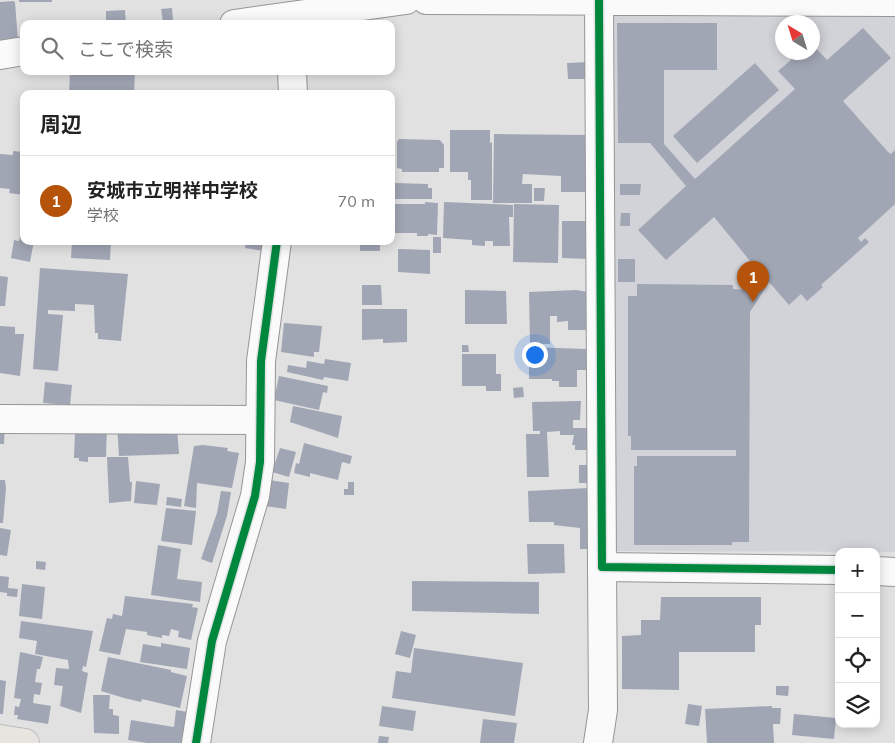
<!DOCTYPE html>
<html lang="ja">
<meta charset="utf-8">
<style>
body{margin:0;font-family:Mulish,"Noto Sans JP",sans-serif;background:#f2f2f2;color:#222}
.controls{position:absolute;right:15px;bottom:15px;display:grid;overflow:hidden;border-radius:10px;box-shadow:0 2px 12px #0003}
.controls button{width:45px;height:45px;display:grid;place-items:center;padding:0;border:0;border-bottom:1px solid #e0e0e0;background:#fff;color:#222;font:25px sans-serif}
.compass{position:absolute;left:775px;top:15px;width:45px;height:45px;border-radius:50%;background:#fff;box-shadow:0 2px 12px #0003;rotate:322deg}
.you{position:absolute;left:534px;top:354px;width:18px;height:18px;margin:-12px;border:4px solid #fff;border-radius:50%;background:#1a73e8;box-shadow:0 0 0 8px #1a73e833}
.badge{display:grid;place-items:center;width:32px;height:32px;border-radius:50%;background:#b45309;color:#fff;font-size:16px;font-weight:700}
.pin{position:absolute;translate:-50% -41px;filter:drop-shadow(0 1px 2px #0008)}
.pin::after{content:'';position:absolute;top:26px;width:18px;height:15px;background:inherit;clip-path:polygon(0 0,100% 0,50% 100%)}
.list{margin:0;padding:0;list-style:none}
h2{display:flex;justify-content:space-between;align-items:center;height:65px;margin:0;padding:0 20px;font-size:21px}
h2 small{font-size:16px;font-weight:400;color:#767676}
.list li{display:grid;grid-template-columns:32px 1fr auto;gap:15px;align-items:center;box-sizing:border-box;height:90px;padding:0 20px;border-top:1px solid #e0e0e0}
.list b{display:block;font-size:19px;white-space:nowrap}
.list p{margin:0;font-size:16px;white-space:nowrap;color:#767676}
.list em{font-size:16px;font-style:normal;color:#767676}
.icon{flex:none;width:28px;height:28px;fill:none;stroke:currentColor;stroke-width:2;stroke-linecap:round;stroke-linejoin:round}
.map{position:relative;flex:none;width:895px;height:743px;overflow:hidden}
.search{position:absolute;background:#fff;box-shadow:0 2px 12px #0003;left:20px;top:20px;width:375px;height:55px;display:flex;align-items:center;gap:12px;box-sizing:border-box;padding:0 18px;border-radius:10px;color:#767676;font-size:19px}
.panel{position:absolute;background:#fff;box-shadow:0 2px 12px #0003;left:20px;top:90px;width:375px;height:155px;border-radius:10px}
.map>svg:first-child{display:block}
</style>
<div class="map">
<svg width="895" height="743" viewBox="0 0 895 743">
<rect width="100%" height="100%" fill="#e1e1e2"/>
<path fill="#d1d3d8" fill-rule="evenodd" d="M610 12 895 14V552L614 551ZM782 22H812V52H782Z"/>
<path fill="#a1a6b4" d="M19 0H52V2H19Z
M13 1 15 2 18 41 0 43V2Z
M172 8 173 20 163 22 161 9Z
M125 10 126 24H106V11Z
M377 20 378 24H359V21Z
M617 23H717V70H664V144L695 179 795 89 778 71 791 60 784 52H812V44L827 60 863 28 891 58 843 101 888 152 891 154 895 150V204L858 238 861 242 865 238 869 242 821 285 823 287 807 301 801 294 789 305 769 282 750 312 749 542H732V545H634V466H637V456H736V450H631V436H628V296H637V284L733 285V289L750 290 760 273 714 217 666 260 638 230 686 186 650 143H618Z
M589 62V79H568L567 63Z
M755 63 779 90 697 163 673 136Z
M70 71H135L134 94H69Z
M450 130H490V143L492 142V200H471V180H468V172H450Z
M494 134 590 135 587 192H561V176L523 174 522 184H532V203H493Z
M399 139 440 140 444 145V168H439V172H402V169L397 168V142Z
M13 151 24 152V195L9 193 10 189 0 188V154L13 155Z
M395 183 428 184V188H432V199H395Z
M620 184H641L640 195H620Z
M534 188H545L544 201H534Z
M425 202 438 203 437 235 428 234V236H417V233H394L395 204H425Z
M444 202 513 205V217H509L510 246H493V241H485V246L472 245V240L443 238Z
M514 204 559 205 558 263 513 262Z
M621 213H630V226H620Z
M23 221 24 241H34L30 262 11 258 14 240 19 241Z
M562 221H588V259L562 258Z
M433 237H441V253H433Z
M72 241H111L110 260 71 258Z
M246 241H266L264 251 245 248Z
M360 241H380V251H360Z
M398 249 430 250V274L398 272Z
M618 259H635V282H618Z
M40 268 128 274 121 341 98 339V333H95L94 305 75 304V311L48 310V314L63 315 58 371 33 369Z
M0 276 8 277 5 306H0Z
M362 285H381L382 305H362Z
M465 290 506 291 507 324H465Z
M576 290 588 292 589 330H568V321L557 322V316H550V344H530L529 292Z
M362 309H407V342L383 343V339L362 340Z
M284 323 322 326 319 352H314V357L281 352Z
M0 326 15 327V334H24L20 376 0 373Z
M462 345H468L469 352H462Z
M529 347 586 349V370H577V387H559V381H552V379H529Z
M462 354H496V374H501V391H486V386H462Z
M325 359 351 363 348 381 324 377 323 380 287 372 288 365 306 368 307 361 324 364Z
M279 376 328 386 327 393 323 392 319 410 274 400Z
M45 382 72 385 70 405 43 403Z
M523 387 524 397 514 398 513 388Z
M581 401 580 420H573V428H591V450H575V445H572L574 435H560V431L547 432 549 477H527L526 434H540V431H533L532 402Z
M293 406 342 416 338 438 290 422Z
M0 423H5L4 444H0Z
M117 425 177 427 179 454 119 456Z
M107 426 106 457H88V462L79 461V458H74L75 432Z
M304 443 352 456 350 464 342 462 338 480 310 473V477L294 473 296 463 299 464Z
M203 445 228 448 227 451 239 453 232 488 197 483 196 508 184 506 194 446Z
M280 448 296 452 289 477 272 472Z
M107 457H128L130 482H132L131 501 109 503Z
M579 465H587V483H579Z
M0 480H5L6 488 3 523H0Z
M269 480 289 483 286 509 265 506Z
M136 481 160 484 157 505 134 503Z
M348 482H354V495H344V489H348Z
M589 488V549H580V528L554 525V522H529L528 491Z
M221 491 231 492 227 516 212 563 201 559 217 513Z
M167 497 182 499 181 507 166 505Z
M166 508 196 511 192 545 161 541Z
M0 528 11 530 7 556 0 555Z
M527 544H564L565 573 528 574Z
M158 545 181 549 177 579 202 582 200 602 151 595Z
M36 561 46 562 45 570 36 569Z
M0 576 9 577 8 588 18 589 17 597 7 596V593L0 592Z
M412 581 539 582V614L412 611Z
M22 584 45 587 42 619 19 616Z
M125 596 193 604 192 607 198 608 191 640 178 637 179 631 171 629 169 636 162 635V638L147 635V632L126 629 120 655 99 651 107 618 112 619 113 614 122 616Z
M661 597H761V625H755V652H679V690L622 689V636L641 635V620H660Z
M21 621 93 631 86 667 83 666 82 671 88 673 81 713 60 706 63 686 54 685 56 668 69 669 68 660 35 654 37 641 19 638Z
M401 631 416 635 410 658 395 654Z
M161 643 190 648 187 669 140 662 143 644 161 647Z
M414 648 523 663 515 716 392 698 396 671 411 673Z
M20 652 43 657 40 669H37L35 682 42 683 40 695 34 694 33 703 51 706 48 724 17 719 18 715H14L15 706 19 707 21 699 14 698Z
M108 657 171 670V672L187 676 180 708 142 699 141 702 124 698 101 691Z
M0 680 6 681 3 714H0Z
M776 686H789L788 696 776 695Z
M93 695H110L109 709H113V715L119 716V734L94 733Z
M688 704 702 706 699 726 685 724Z
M382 706 416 711 413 731 379 726Z
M772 706V708H781L780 724H773L774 743H707L705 709Z
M176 710 188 712 181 743H147L128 740 131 720 174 727Z
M794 714 836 718 834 739 792 735Z
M483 719 517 723 514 743H480Z
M379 736 389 737 388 743H378Z"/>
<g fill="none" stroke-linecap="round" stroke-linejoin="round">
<g stroke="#969697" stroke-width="30">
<path id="minor" d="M426 0 895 2
M599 1 602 567 839 570
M234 24 406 0
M0 55 24 51
M292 71 293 94
M0 419 260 420
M876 571 895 572
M196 743 212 641 255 496 260 462 261 361 277 241
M598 743 603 710 602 567"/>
</g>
<g stroke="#bcbdbd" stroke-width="30">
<path id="major" d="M0 739 25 743"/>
</g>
<use href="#minor" stroke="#fafafb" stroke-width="28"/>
<use href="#major" stroke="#e8e4e0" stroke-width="28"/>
<g stroke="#e0e1e3" stroke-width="11">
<path id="cycleway" d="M599 1 602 567 839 570
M196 743 212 641 255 496 260 462 261 361 277 241"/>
</g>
<use href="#cycleway" stroke="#00873e" stroke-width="8"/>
</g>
</svg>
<div class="controls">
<button>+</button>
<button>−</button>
<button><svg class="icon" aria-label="locate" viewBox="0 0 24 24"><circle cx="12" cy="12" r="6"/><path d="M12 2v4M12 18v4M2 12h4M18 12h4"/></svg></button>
<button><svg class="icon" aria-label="layers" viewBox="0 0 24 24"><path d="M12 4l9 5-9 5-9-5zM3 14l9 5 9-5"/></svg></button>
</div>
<svg class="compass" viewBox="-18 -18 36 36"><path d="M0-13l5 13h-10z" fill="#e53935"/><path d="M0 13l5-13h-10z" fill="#767676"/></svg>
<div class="you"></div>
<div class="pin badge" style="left:753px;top:302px">1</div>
<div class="search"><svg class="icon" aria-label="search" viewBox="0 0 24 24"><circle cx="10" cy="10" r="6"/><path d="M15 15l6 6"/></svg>ここで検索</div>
<section class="panel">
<h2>周辺<small></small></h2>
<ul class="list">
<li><span class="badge">1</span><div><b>安城市立明祥中学校</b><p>学校</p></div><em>70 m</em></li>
</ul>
</section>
</div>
